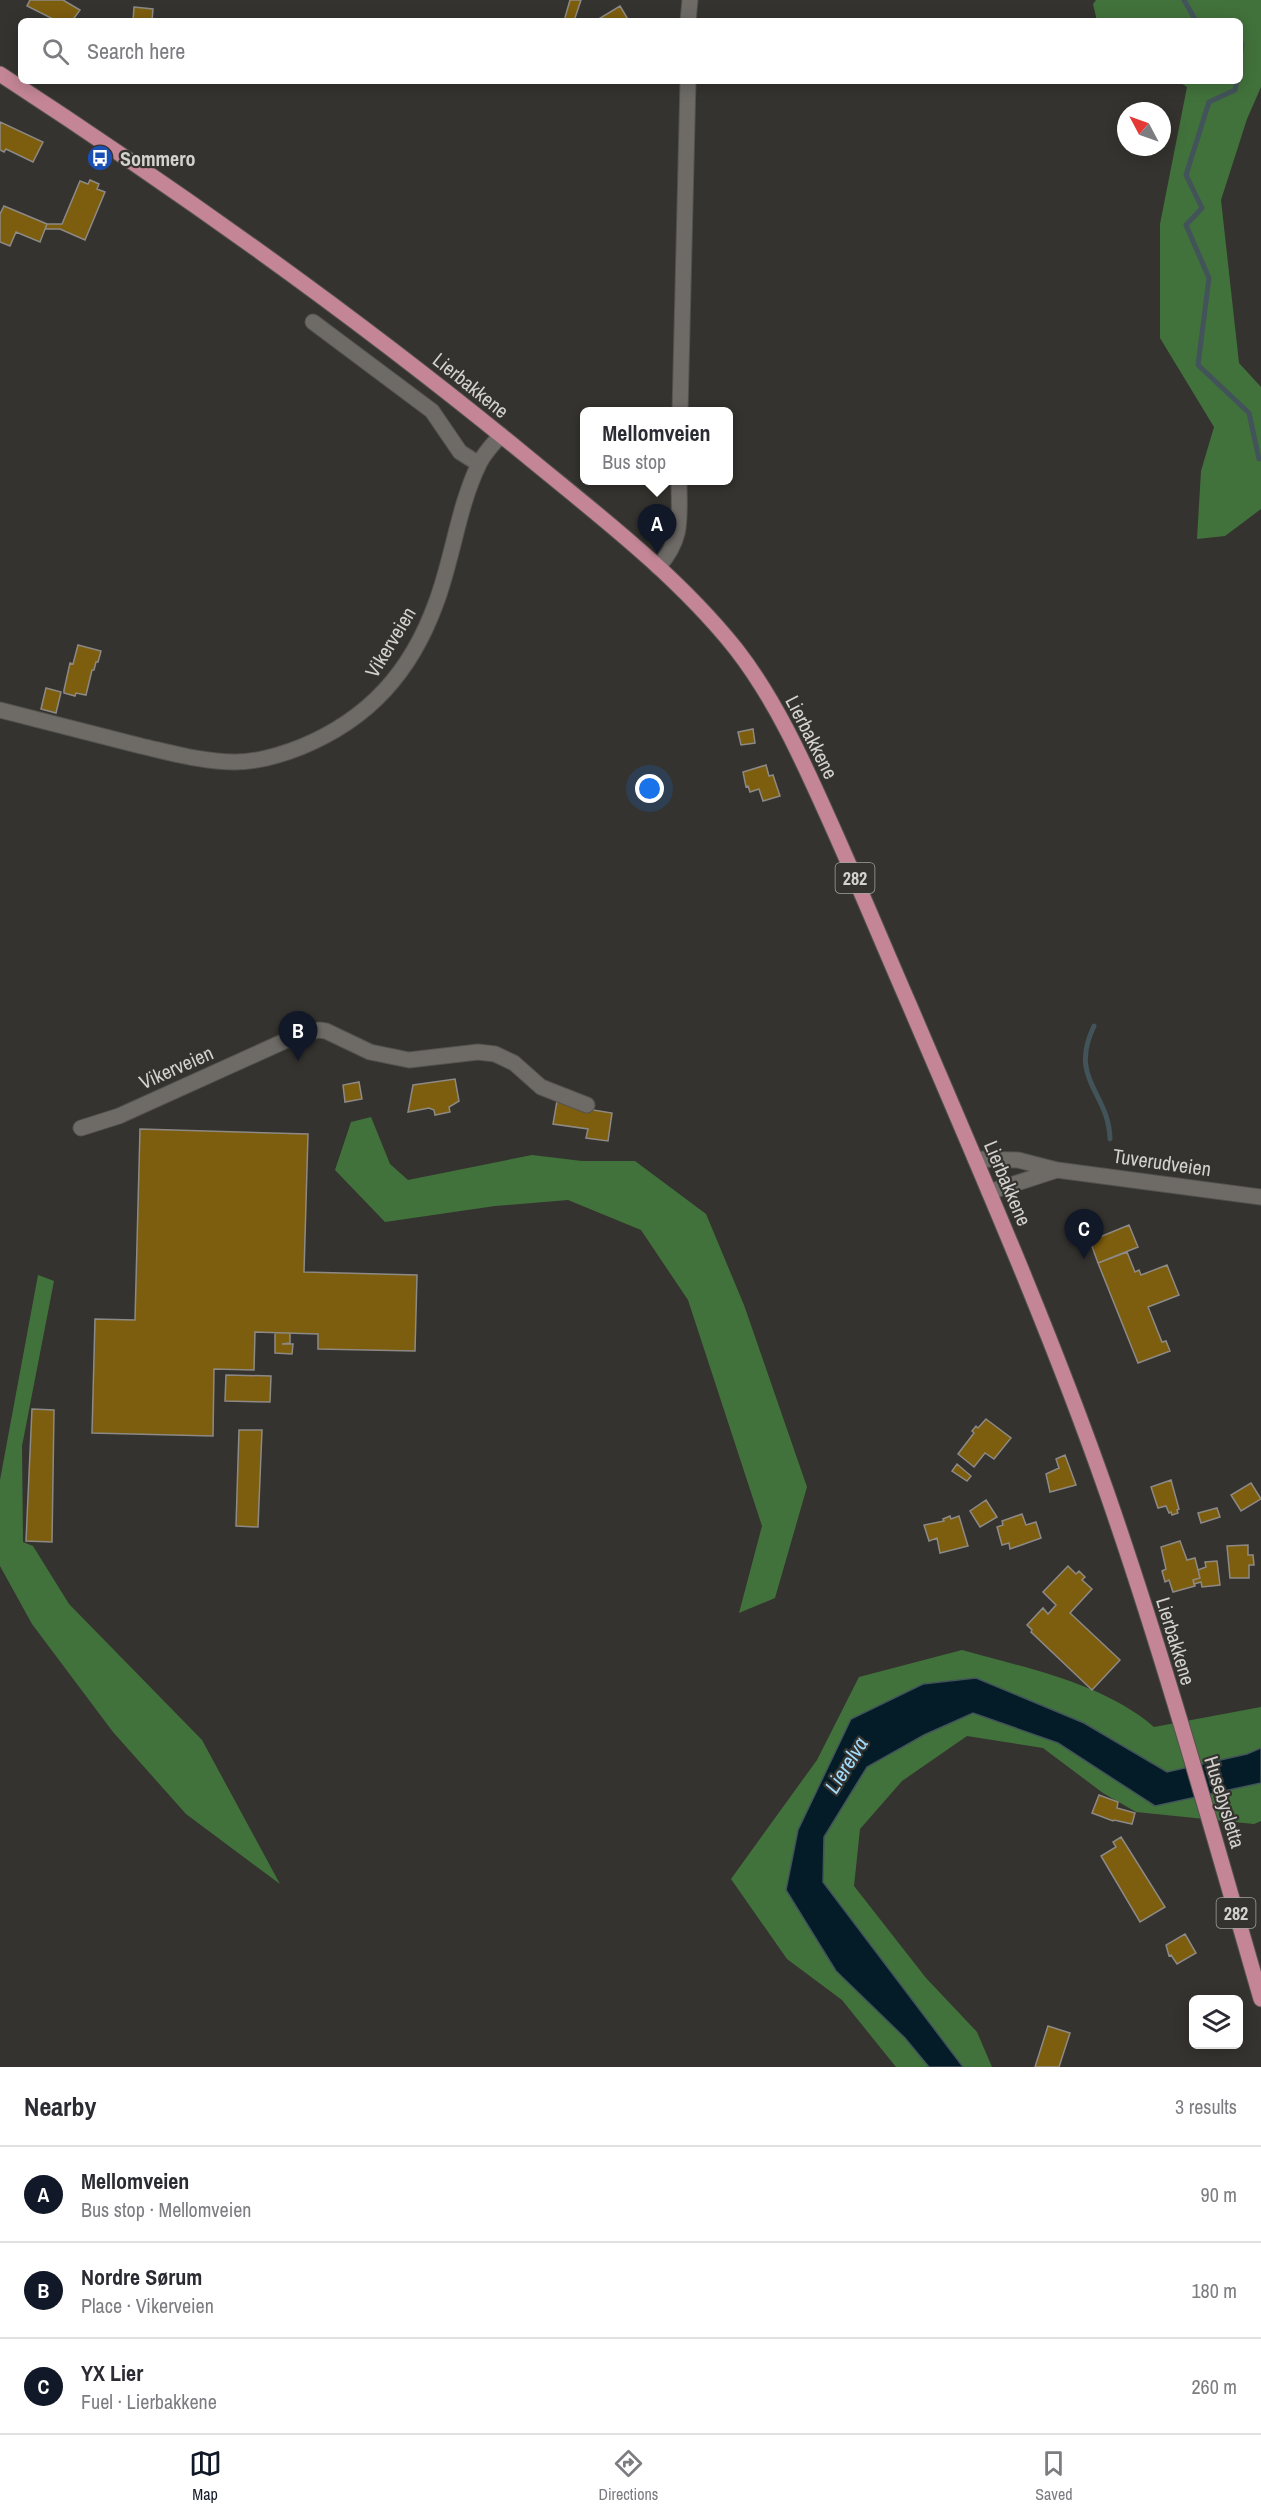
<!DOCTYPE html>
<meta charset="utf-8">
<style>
body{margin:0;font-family:"Archivo Narrow",sans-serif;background:#f7f7f7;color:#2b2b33}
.controls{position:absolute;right:18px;bottom:18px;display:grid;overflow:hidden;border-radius:9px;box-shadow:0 3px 15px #0003}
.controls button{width:54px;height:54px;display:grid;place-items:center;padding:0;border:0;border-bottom:2px solid #e1e1e2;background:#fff;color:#2b2b33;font:30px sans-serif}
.compass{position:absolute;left:1117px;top:102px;width:54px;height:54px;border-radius:50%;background:#fff;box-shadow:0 3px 15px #0003;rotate:311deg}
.you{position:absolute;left:650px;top:789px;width:21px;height:21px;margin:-15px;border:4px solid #fff;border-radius:50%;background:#1a73e8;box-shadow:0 0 0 9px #1a73e833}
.badge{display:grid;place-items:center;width:39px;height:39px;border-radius:50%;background:#111827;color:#fff;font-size:20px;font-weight:700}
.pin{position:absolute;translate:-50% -50px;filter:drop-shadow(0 2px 3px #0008)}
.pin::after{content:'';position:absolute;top:32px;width:21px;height:18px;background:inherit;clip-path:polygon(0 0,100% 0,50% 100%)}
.popup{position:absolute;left:580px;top:407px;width:153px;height:78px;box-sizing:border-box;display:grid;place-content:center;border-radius:9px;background:#fff;filter:drop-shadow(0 2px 4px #0005);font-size:20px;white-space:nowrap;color:#7c7c81}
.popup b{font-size:22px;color:#2b2b33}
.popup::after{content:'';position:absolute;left:50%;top:100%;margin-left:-12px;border:12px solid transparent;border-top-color:#fff}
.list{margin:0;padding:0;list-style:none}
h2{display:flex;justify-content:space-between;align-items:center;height:78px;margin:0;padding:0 24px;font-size:26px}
h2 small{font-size:20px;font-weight:400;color:#7c7c81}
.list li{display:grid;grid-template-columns:39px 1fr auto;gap:18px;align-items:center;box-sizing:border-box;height:96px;padding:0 24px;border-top:2px solid #e1e1e2}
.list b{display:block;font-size:22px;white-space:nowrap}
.list p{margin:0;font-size:20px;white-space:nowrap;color:#7c7c81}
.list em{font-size:20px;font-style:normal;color:#7c7c81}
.icon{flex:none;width:33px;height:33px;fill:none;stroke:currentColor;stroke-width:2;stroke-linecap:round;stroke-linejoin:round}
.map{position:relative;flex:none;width:1261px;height:2067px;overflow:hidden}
.search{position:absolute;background:#fff;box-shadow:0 3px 15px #0003;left:18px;right:18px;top:18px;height:66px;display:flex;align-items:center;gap:15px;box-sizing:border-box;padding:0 21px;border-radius:9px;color:#7c7c81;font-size:22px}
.sheet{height:366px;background:#fff}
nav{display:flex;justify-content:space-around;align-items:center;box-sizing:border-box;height:84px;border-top:2px solid #e1e1e2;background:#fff;font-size:16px;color:#7c7c81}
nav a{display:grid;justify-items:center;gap:3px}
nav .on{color:#111827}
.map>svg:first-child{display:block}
</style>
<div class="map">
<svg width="1261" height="2067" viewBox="0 0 1261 2067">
<rect width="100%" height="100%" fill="#35332f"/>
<path fill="#42723c" d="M1096 0H1261V87L1247 119 1221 200 1239 363 1261 387V509L1225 536 1197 539 1201 471 1214 427 1160 338V224L1187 87 1178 81H1240V21H1097L1093 4Z
M371 1117 390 1164 408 1180 532 1155 582 1161H635L706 1214 744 1305 807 1487 775 1598 739 1613 762 1526 688 1300 641 1230 568 1200 495 1206 385 1222 335 1170 351 1122Z
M38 1275 54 1281 22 1446 23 1542 33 1546 69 1604 202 1740 280 1884 186 1814 113 1732 32 1624 0 1566V1480Z
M962 1650C1026 1668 1103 1683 1154 1727L1261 1707V1821L1254 1824 1136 1812 1103 1793 1043 1748 967 1736 902 1781 860 1829 854 1886 926 1978 977 2032 992 2067H896L842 2000 787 1959 731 1879 817 1760 859 1677Z"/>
<path fill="#031c28" stroke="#42535a" stroke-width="1.5" d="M976 1678 1084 1723 1167 1772 1247 1754 1261 1748V1783L1155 1806 1058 1743 973 1713 924 1735 867 1767 824 1837 823 1882 963 2067H929L905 2038 836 1971 786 1890 798 1830 851 1719 923 1684Z"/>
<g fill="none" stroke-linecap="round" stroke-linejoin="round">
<path stroke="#42535a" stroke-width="5" d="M1184 0 1196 21
M1240 44H1242L1240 57
M1237 81 1235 90 1209 102 1186 175 1202 208 1186 225 1209 278 1198 365 1249 413 1259 459
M1094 1026C1068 1080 1109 1092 1110 1139"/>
</g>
<path fill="#7d5d0e" stroke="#8d8a86" stroke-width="1.5" d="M30 0H63L80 10 72 21H57L27 6Z
M570 0H581L574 21H564Z
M620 6 629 21H597V20Z
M134 7 153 9 152 21H133Z
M0 122 43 142 33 162 6 149 4 152 0 150Z
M90 180 99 184 97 189 105 192 85 240 60 229H45L47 224H62L80 181 88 184Z
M4 206 47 224 40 242 16 232 10 246 0 242V214Z
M78 645 101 651 98 662H96L94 670H92L86 695 76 693 75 696 64 693V690L70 663 73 664Z
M46 688 61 692 56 713 41 709Z
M753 729 755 743 741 745 738 732Z
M766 765 769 776 773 775 780 796 763 801 759 789 750 792 748 786 746 787 743 772Z
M455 1079 459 1101 449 1107 450 1112 435 1115 434 1110 429 1108 408 1112 413 1085Z
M359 1082 362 1099 345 1102 343 1085Z
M557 1101 569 1106 612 1113 608 1141 586 1138 588 1129 553 1124Z
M140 1129 308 1134 304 1272 417 1275 415 1351 318 1349V1334L255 1332 254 1370 214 1369 213 1436 92 1433 95 1319 135 1320Z
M1129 1225 1138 1247 1098 1263 1090 1241Z
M1127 1252 1135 1272 1139 1270 1141 1275 1167 1265 1179 1295 1148 1307 1162 1342 1166 1341 1170 1351 1138 1363 1098 1263Z
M275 1333H290V1343L282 1344H293L292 1354 275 1353Z
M226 1375 271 1376 270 1402 225 1401Z
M32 1409 54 1410 52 1542 26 1541Z
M986 1419 1011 1438 994 1459 985 1453 974 1467 958 1454 974 1433 972 1431 976 1426 978 1428Z
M239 1430H262L258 1527 236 1526Z
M1065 1455 1076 1485 1050 1492 1046 1474 1059 1468 1056 1459Z
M957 1464 971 1476 967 1481 952 1471Z
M1171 1480 1179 1509 1177 1510 1178 1513 1172 1515 1171 1512 1169 1513 1166 1506 1158 1508 1151 1487Z
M1251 1483 1261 1499 1241 1511 1231 1495Z
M986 1500 997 1517 980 1527 970 1511Z
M1217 1508 1220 1517 1201 1523 1198 1513Z
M1022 1514 1026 1525 1036 1522 1041 1538 1010 1549 1009 1543 1002 1545 997 1527 1003 1525 1002 1521Z
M950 1516 951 1519 959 1516 968 1546 940 1553 937 1538 929 1541 924 1525 944 1521 943 1519Z
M1180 1541 1187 1560 1195 1558 1200 1578 1193 1580 1195 1586 1173 1592 1169 1580 1165 1582 1162 1571 1166 1569 1161 1547Z
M1248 1545V1555H1253L1254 1565H1249V1578H1230L1227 1546Z
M1217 1561 1220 1585 1202 1587 1201 1582 1194 1584 1193 1580 1200 1578 1198 1570 1206 1567 1205 1562Z
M1068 1566 1076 1574 1079 1571 1085 1577 1082 1580 1092 1589 1070 1613 1120 1660 1092 1690 1031 1632 1032 1630 1027 1625 1043 1608 1048 1614 1056 1605 1043 1592Z
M1099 1795 1118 1802 1117 1808 1135 1813 1132 1824 1114 1820 1113 1821 1092 1813Z
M1121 1837 1165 1907 1140 1922 1101 1856 1116 1847 1113 1842Z
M1185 1934 1196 1953 1177 1964 1171 1955 1169 1956 1166 1945Z
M1048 2026 1070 2033 1059 2067H1035Z"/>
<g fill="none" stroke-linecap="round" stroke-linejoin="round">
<g stroke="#54524e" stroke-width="17">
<path id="minor" d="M688 21 690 0
M313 322 432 411 460 452 479 464
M680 412 688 81
M658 567C684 538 679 518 679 480
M0 710C47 722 94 734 141 746 172 753 203 762 235 762 257 762 281 755 301 747 369 719 411 672 436 603 453 558 458 507 479 464 484 453 493 444 501 435
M81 1128 119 1116 298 1035 319 1030 326 1031 370 1052 409 1060 478 1052 495 1054 514 1063 541 1087 587 1105"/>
</g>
<g stroke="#54524e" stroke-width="17">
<path id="secondary" d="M975 1159 1018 1160 1057 1170 1261 1197
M989 1192 1057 1170"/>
</g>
<g stroke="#54524e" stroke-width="17">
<path id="primary" d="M0 74C181 192 357 317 524 454 598 515 676 574 736 649 775 699 802 759 828 817 856 879 882 942 909 1004 978 1166 1049 1327 1107 1493 1165 1660 1212 1830 1261 1999"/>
</g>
<use href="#minor" stroke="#6e6b67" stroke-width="15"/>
<use href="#secondary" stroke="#6e6b67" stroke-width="15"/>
<use href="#primary" stroke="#c48697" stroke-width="15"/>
</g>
<defs>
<g id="bus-disc" transform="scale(1.35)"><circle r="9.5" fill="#1a4fb4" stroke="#35332f"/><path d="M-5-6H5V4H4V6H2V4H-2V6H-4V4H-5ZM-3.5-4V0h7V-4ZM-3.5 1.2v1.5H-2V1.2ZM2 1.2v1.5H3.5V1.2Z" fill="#fff"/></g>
</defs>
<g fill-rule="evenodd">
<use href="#bus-disc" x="100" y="158"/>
</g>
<g text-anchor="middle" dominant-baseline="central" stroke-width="4.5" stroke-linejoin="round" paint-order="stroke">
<g fill="#35332f" stroke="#a4a2a0" stroke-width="1.5">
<rect x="835.5" y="863" width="39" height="30" rx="4.5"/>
<rect x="1216.5" y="1898" width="39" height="30" rx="4.5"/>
</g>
<g font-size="18" font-weight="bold" fill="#d4d2d0">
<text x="855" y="878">282</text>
<text x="1236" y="1913">282</text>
</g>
<g font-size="20" font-weight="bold" fill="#d4d2d0" stroke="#35332f" text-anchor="start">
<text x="120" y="158">Sommero</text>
</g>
<g font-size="20" fill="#d4d2d0" stroke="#35332f">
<text transform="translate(471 385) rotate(39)">Lierbakkene</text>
<text transform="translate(390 642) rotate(-59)">Vikerveien</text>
<text transform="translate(812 737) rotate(63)">Lierbakkene</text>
<text transform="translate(176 1067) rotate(-24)">Vikerveien</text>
<text transform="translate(1162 1162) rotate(8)">Tuverudveien</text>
<text transform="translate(1008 1183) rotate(67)">Lierbakkene</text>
<text transform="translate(1176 1641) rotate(73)">Lierbakkene</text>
<text transform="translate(1225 1802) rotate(73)">Husebysletta</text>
</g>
<g font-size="21" font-style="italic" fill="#a0dcfd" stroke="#35332f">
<text transform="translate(846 1765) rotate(-58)">Lierelva</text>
</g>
</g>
</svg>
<div class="controls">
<button><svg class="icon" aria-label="layers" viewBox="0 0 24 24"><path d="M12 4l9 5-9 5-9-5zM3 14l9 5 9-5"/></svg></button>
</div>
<svg class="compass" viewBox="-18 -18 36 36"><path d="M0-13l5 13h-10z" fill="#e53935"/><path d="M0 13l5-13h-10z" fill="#7c7c81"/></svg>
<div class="you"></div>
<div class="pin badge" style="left:657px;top:554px">A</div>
<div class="popup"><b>Mellomveien</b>Bus stop</div>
<div class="pin badge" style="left:298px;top:1061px">B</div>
<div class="pin badge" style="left:1084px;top:1259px">C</div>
<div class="search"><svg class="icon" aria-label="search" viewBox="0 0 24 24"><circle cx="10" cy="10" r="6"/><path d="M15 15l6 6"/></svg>Search here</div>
</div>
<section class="sheet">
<h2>Nearby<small>3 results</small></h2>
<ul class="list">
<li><span class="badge">A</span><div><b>Mellomveien</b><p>Bus stop · Mellomveien</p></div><em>90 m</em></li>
<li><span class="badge">B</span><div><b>Nordre Sørum</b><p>Place · Vikerveien</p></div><em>180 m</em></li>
<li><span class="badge">C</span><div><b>YX Lier</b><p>Fuel · Lierbakkene</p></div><em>260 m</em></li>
</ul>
</section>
<nav>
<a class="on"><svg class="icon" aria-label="map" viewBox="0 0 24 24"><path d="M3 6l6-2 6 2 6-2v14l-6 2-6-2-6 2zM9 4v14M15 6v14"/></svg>Map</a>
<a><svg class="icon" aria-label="directions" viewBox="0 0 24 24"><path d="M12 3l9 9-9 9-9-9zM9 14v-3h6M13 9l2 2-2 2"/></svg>Directions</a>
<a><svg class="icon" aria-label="saved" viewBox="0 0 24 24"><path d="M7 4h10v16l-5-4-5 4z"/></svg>Saved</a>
</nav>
